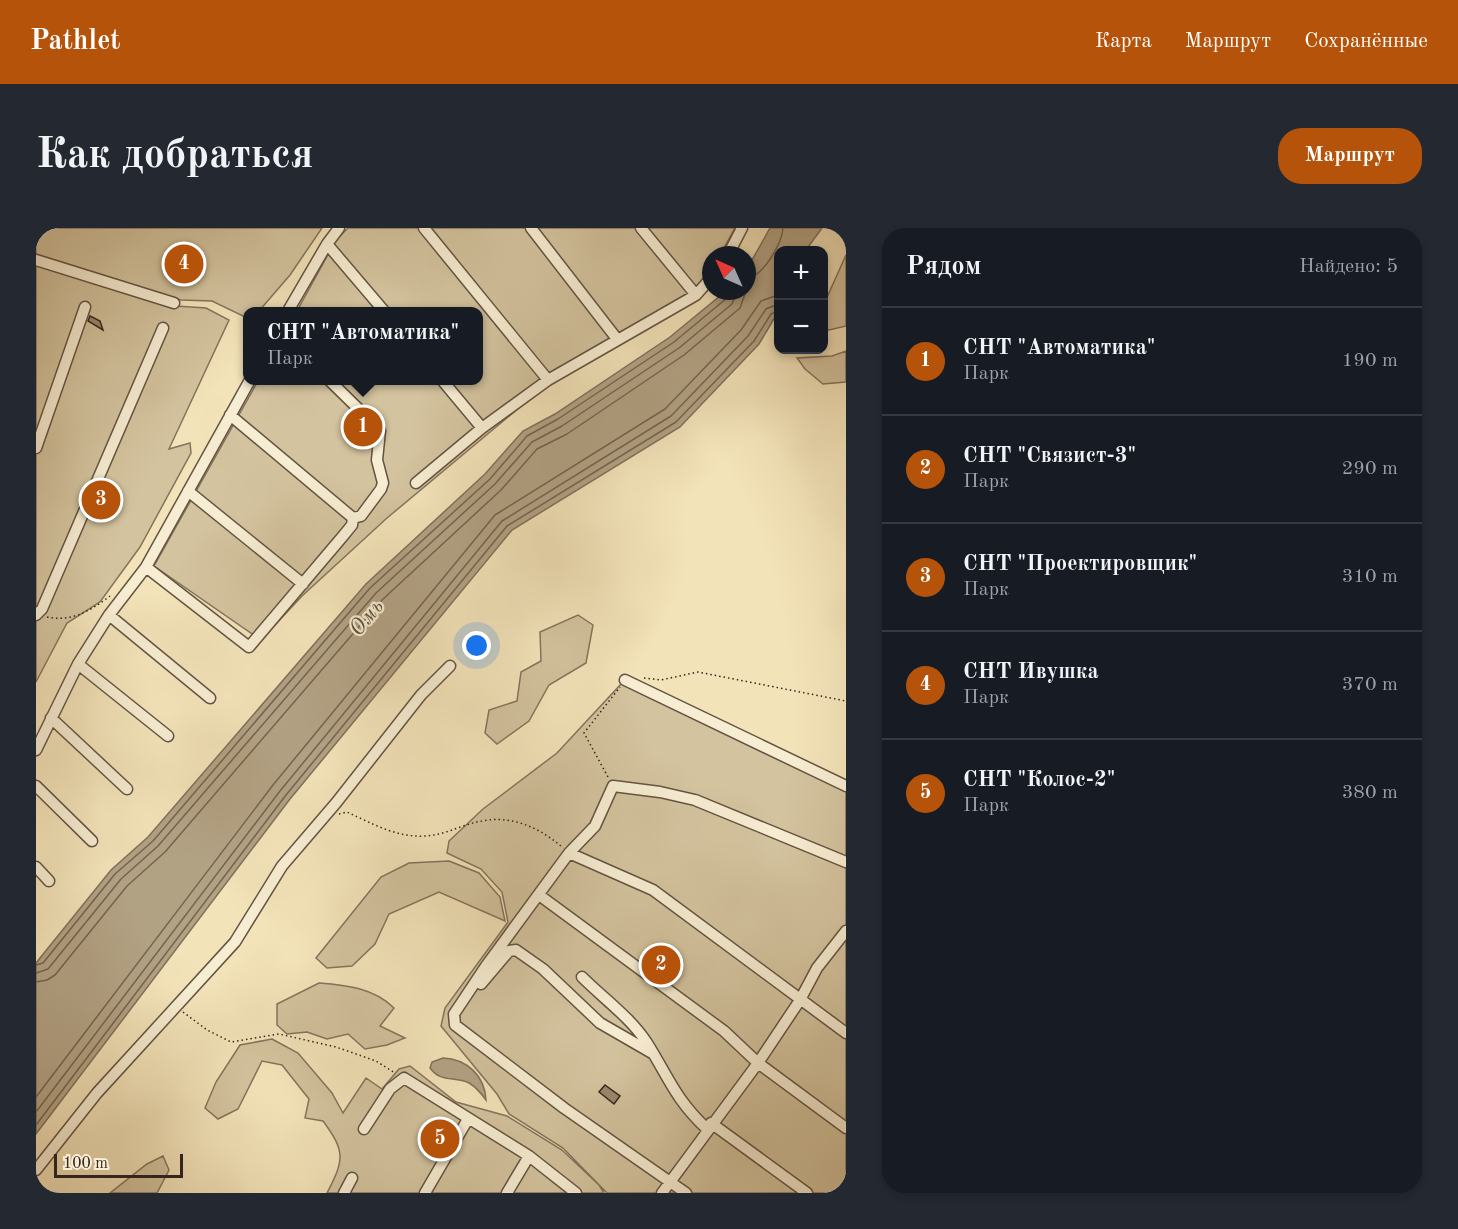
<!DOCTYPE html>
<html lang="ru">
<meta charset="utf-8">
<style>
body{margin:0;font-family:"Old Standard TT",serif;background:#242831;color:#f1f3f6}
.controls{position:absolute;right:18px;top:18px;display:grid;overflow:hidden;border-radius:12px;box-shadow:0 3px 9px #0003}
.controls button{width:54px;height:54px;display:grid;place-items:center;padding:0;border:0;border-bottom:2px solid #363941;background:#171b24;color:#f1f3f6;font:30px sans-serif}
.compass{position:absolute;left:666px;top:18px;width:54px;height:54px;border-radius:50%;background:#171b24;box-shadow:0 3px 9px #0003;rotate:315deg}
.scale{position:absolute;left:18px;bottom:15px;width:129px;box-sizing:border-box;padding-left:6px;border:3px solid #35251c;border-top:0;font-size:16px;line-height:21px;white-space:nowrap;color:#35251c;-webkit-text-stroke:4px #f7edd2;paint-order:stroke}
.you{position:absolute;left:441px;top:418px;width:21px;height:21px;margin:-15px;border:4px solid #fff;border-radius:50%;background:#1a73e8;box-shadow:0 0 0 9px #1a73e833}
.badge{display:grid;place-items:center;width:39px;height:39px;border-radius:50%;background:#b45309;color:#fff;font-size:20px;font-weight:700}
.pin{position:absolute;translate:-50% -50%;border:3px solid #fff;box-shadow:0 2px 6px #0006}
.popup{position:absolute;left:207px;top:79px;width:240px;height:78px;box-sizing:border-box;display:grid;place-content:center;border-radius:12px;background:#171b24;filter:drop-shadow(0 2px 4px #0005);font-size:20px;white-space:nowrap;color:#9ea1a6}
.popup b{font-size:22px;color:#f1f3f6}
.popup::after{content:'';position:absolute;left:50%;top:100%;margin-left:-12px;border:12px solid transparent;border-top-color:#171b24}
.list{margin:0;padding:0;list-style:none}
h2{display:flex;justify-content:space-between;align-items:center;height:78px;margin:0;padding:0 24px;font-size:26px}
h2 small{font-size:20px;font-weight:400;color:#9ea1a6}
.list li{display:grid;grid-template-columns:39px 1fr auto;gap:18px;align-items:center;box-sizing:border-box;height:108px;padding:0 24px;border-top:2px solid #363941}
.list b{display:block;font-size:22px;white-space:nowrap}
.list p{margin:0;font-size:20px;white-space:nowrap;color:#9ea1a6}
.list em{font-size:20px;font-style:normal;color:#9ea1a6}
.map{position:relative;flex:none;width:810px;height:965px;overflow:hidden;border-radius:24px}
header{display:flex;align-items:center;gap:36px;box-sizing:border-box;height:84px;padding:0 30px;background:#b45309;color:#fff}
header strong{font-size:28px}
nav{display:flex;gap:33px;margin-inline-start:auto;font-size:21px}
.intro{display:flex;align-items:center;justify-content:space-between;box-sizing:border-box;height:144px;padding:0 36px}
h1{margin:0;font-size:42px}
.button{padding:15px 27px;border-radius:24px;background:#b45309;color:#fff;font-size:21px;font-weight:700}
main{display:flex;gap:36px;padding:0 36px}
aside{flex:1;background:#171b24;border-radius:24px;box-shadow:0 3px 9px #0003}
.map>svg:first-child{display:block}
</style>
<header>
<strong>Pathlet</strong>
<nav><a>Карта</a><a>Маршрут</a><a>Сохранённые</a></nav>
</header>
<div class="intro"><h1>Как добраться</h1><a class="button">Маршрут</a></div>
<main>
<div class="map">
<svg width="810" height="965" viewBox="0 0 810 965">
<rect width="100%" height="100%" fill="#f3e3b9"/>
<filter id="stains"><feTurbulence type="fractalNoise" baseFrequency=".00333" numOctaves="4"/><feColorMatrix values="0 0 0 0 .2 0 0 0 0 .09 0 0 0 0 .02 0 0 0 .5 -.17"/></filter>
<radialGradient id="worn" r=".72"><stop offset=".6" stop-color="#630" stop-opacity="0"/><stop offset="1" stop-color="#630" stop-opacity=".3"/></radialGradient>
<path fill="#d3c39e" stroke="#84745d" stroke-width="1.5" d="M0 0H286L254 47 223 83H212L211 90 176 73 145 72 0 26Z
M312 0H699L684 27H675V42L667 55 626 86 514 154 351 290 266 368 225 412 118 338 222 153 442 152V83H261L300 12Z
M810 27V98L793 102 788 99V76Z
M0 35 140 78 170 80 193 92 133 221 154 215 155 225 104 319 64 374 31 395 0 454Z
M810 123V154L787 156 769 141 761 130 796 128Z
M542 387 557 397 550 435 513 457 493 493 461 516 449 505 453 482 481 473 485 444 505 433 504 404Z
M586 455 810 555V965H571L527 920 473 886 461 866 405 798 409 780 472 694 466 664 445 641 411 625 413 613 447 581 521 525Z
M413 633 443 645 464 669 469 693 403 664 353 686 339 716 316 738 291 740 280 730 345 649 373 635Z
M283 755C310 757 338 760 358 780L344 798 369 810 351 817 329 821 312 806 291 811 271 804 251 806 241 797V776Z
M236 811 262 825 296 865 307 885 330 850 346 861 363 841 374 838 420 874 471 888 526 922 563 957 568 965H291C308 932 310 924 287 893L269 890 273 871 246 837 226 833 202 881 182 891 169 880 180 854 204 817Z
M127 928 133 942 121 965H74L111 936Z"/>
<path fill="#b2a284" stroke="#80705a" stroke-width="1.5" d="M734 0H786L770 22H742V84L723 116 644 199 476 302 254 571 0 906V735L75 642 112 609 330 356 449 246 487 203 519 186 634 109 690 63H711V41Z
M407 830C431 831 449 848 450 872 445 865 440 859 433 855 418 848 405 855 394 840L396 834Z"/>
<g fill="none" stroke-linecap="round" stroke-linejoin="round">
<path stroke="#746450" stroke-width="1.5" d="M711 50C727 49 746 15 747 0
M0 737 7 735 79 646 117 613 334 360 454 251 491 208 522 191 638 114 691 70 693 63
M0 745 12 741 85 651 122 618 340 365 459 256 496 214 526 198 643 120 696 76 701 63
M0 754 11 752 19 747 91 658 129 624 346 372 465 262 501 221 531 206 648 127 704 80 710 63
M0 869 237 557 459 287 629 181 705 102 725 73 742 67
M0 884 244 563 466 293 635 188 712 108 730 81 742 76
M0 897 250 567 471 298 640 194 718 113 735 86 742 83"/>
</g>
<path fill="#98886e" stroke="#35251c" stroke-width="1.5" d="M54 88 64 93 67 102 52 93Z
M569 857 584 868 578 876 563 864Z"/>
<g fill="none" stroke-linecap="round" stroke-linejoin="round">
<g stroke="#645443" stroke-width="13">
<path id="minor" d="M388 0 512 152
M495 0 581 111
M605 0 660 67
M291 16 348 83
M692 27 706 0
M0 32 138 75
M252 83 291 16 303 0
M406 152 446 200
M194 187 317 290
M0 220 49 79
M380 255 446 200 512 152 660 67 675 50
M152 263 267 356
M110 339 213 419 307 308 316 297 317 290 325 288 345 261 347 255 341 232 344 202 293 152
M0 387 6 381 127 100
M73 387 174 470
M42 436 132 508
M589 452 810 558
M15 490 91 561
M0 522 42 436 73 387 110 339 214 152
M0 558 56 613
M533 625 617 662 810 805
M0 639 13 653
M503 667 688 803 722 835 810 900
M546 749C567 770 595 790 611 815 633 850 639 871 671 901
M445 756 473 723 480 722 507 741 564 795 616 825
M675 895 771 965
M328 901 354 861 368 850 493 928 540 965
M0 942 61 865 199 714 246 638 300 575 385 467 414 438
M308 965 316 950
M389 965 432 891
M471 965 493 928
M626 965 722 835 764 772 781 740 810 703
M650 965 528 880 419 797 418 786 450 738 533 625 559 598 577 558 624 564 659 572 810 634"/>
</g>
<path stroke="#35251c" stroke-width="1.5" stroke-dasharray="1.5 3" stroke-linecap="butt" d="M11 389C36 394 54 383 74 368
M608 450 625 452 662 444 810 473
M572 549 548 505 584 459
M303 586 311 584C335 595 361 610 389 608 410 607 427 596 446 593 476 587 504 600 526 619
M147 784 171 802 195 814 243 806 300 819 340 833 359 845"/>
<use href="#minor" stroke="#f7edd2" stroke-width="10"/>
</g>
<g text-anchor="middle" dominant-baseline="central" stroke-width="4.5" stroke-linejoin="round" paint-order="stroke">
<g font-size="22" font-style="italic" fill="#615140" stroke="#f7edd2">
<text transform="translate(331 390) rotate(-50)">Омь</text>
</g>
</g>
<rect width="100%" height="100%" filter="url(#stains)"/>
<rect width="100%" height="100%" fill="url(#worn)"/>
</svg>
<div class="controls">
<button>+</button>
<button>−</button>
</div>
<svg class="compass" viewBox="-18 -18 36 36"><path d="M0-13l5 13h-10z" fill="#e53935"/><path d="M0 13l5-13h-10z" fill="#9ea1a6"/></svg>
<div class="scale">100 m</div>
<div class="you"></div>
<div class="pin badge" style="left:327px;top:199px">1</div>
<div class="popup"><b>СНТ &quot;Автоматика&quot;</b>Парк</div>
<div class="pin badge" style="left:625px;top:737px">2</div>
<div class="pin badge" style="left:65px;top:272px">3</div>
<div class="pin badge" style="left:148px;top:36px">4</div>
<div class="pin badge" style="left:404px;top:911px">5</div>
</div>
<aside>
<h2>Рядом<small>Найдено: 5</small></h2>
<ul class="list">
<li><span class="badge">1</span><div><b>СНТ &quot;Автоматика&quot;</b><p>Парк</p></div><em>190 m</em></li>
<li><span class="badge">2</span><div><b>СНТ &quot;Связист-3&quot;</b><p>Парк</p></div><em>290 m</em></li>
<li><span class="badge">3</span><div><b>СНТ &quot;Проектировщик&quot;</b><p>Парк</p></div><em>310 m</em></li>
<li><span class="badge">4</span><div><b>СНТ Ивушка</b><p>Парк</p></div><em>370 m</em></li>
<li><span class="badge">5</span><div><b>СНТ &quot;Колос-2&quot;</b><p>Парк</p></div><em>380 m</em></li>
</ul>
</aside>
</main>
